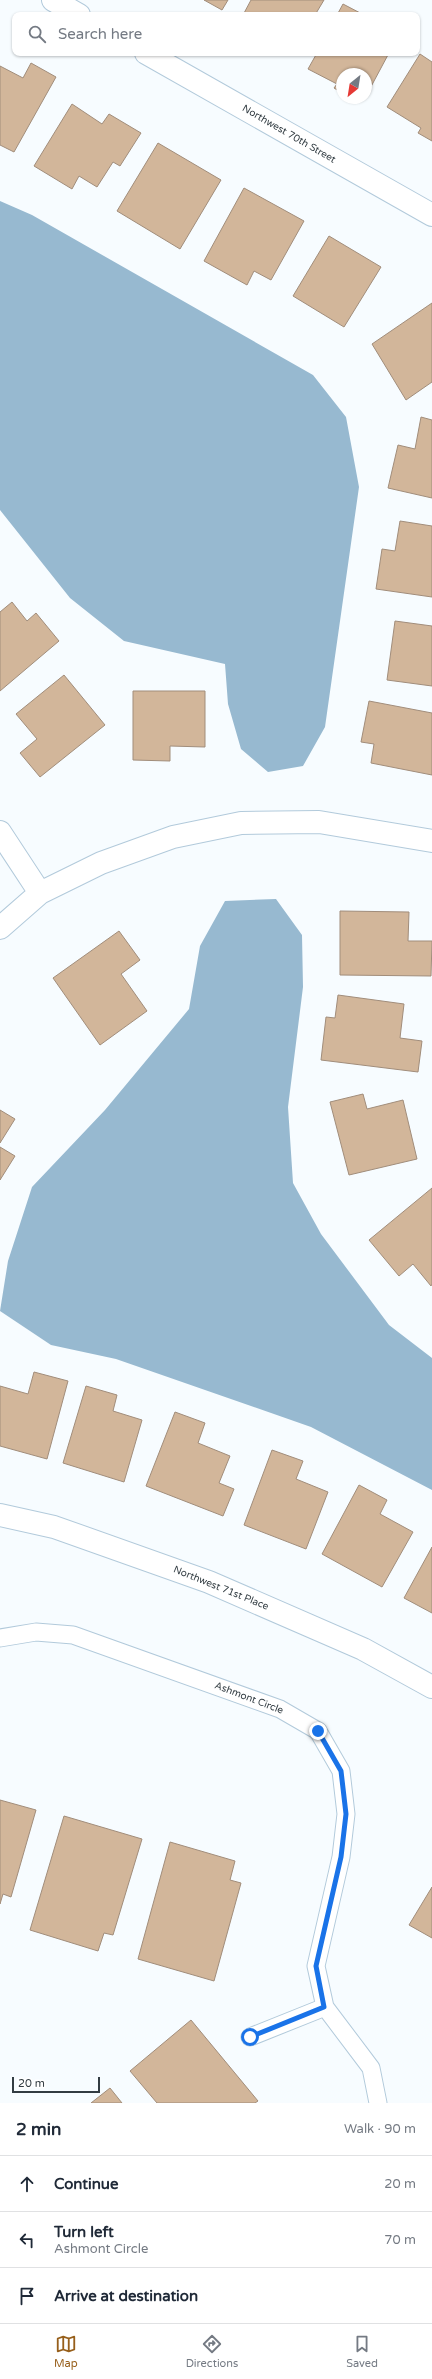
<!DOCTYPE html>
<meta charset="utf-8">
<style>
body{margin:0;font-family:"Varela Round",sans-serif;background:#f2f2f3;color:#1f2937}
.compass{position:absolute;left:336px;top:68px;width:36px;height:36px;border-radius:50%;background:#fff;box-shadow:0 1px 3px #0004;rotate:210deg}
.scale{position:absolute;left:12px;bottom:10px;width:88px;box-sizing:border-box;padding-left:4px;border:2px solid #323c42;border-top:0;font-size:11px;line-height:14px;white-space:nowrap;color:#323c42;-webkit-text-stroke:3px #fff;paint-order:stroke}
.stop{position:absolute;width:12px;height:12px;margin:-9px;border:3px solid #1a73e8;border-radius:50%;background:#fff}
.stop.end{background:#1a73e8;border-color:#fff;box-shadow:0 1px 4px #0008}
.list{margin:0;padding:0;list-style:none}
h2{display:flex;justify-content:space-between;align-items:center;height:52px;margin:0;padding:0 16px;font-size:17px}
h2 small{font-size:13px;font-weight:400;color:#747a83}
.list li{display:grid;grid-template-columns:26px 1fr auto;gap:12px;align-items:center;box-sizing:border-box;height:56px;padding:0 16px;border-top:1px solid #e0e1e3}
.list b{display:block;font-size:15px;white-space:nowrap}
.list p{margin:0;font-size:13px;white-space:nowrap;color:#747a83}
.list em{font-size:13px;font-style:normal;color:#747a83}
.icon{flex:none;width:22px;height:22px;fill:none;stroke:currentColor;stroke-width:2;stroke-linecap:round;stroke-linejoin:round}
.map{position:relative;flex:none;width:432px;height:2103px;overflow:hidden}
.search{position:absolute;background:#fff;box-shadow:0 1px 3px #0004;left:12px;right:12px;top:12px;height:44px;display:flex;align-items:center;gap:10px;box-sizing:border-box;padding:0 14px;border-radius:8px;color:#747a83;font-size:15px}
.sheet{height:220px;background:#fff}
nav{display:flex;justify-content:space-around;align-items:center;box-sizing:border-box;height:56px;border-top:1px solid #e0e1e3;background:#fff;font-size:11px;color:#747a83}
nav a{display:grid;justify-items:center;gap:2px}
nav .on{color:#975f1b}
.map>svg:first-child{display:block}
</style>
<div class="map">
<svg width="432" height="2103" viewBox="0 0 432 2103">
<rect width="100%" height="100%" fill="#f7fcff"/>
<path fill="#97b9d0" d="M0 201 32 215 313 375 346 417 359 487 325 727 303 766 268 772 241 749 228 704 225 664 124 641 70 598 0 510Z
M276 899 302 935 303 987 288 1107 293 1183 321 1234 389 1325 432 1358V1490L311 1427 116 1359 51 1345 0 1311 8 1261 32 1187 105 1110 189 1009 200 946 225 901Z"/>
<path fill="#d2b69a" stroke="#a18d7b" d="M204 0H228L222 10Z
M251 0H324L315 15H243Z
M343 4 364 15H337Z
M317 53H389L366 96V74H342V93L334 88 337 84 308 69Z
M420 54 432 62V141L418 133 421 128 387 107Z
M31 63 56 77 14 152 0 145V66L23 78Z
M72 104 102 124 109 114 141 133 120 166 113 162 97 187 79 176 72 189 34 166Z
M158 143 221 180 180 249 117 211Z
M244 188 304 221 271 280 254 271 247 285 204 261Z
M329 236 381 267 344 327 293 296Z
M432 303V382L406 400 372 344Z
M421 417 432 420V498L388 488 398 445 415 449Z
M400 521 432 526V597L376 589 382 549 395 551Z
M12 602 27 621 36 613 59 641 0 691V612Z
M395 621 432 626V686L387 680Z
M64 675 105 725 40 777 20 753 37 739 16 714Z
M133 691H205V747L170 746V761L133 760Z
M369 701 432 713V775L371 763 374 744 361 742Z
M340 911 409 912 408 941H432L431 976 340 975Z
M119 931 140 960 121 974 147 1011 100 1045 53 978Z
M338 995 404 1004 400 1038 422 1041 418 1072 321 1060 326 1017 335 1018Z
M363 1094 367 1109 403 1100 417 1159 349 1175 330 1102Z
M0 1110 15 1119 0 1143Z
M0 1147 15 1156 0 1180Z
M432 1188V1284L431 1286 413 1264 399 1276 369 1240Z
M34 1372 68 1381 47 1459 0 1446V1386L28 1394Z
M86 1386 117 1395 113 1411 142 1420 124 1482 63 1463Z
M175 1412 205 1423 198 1443 230 1456 219 1483 234 1489 223 1516 146 1486Z
M272 1450 303 1461 296 1479 328 1492 306 1549 244 1525Z
M359 1485 387 1500 380 1514 413 1532 382 1587 322 1554Z
M432 1547V1613L404 1598Z
M0 1800 36 1810 11 1897 3 1894 0 1904Z
M64 1816 142 1839 113 1935 104 1933 98 1951 30 1930Z
M170 1842 235 1861 230 1880 241 1883 214 1981 138 1959Z
M432 1887V1938L409 1925Z
M191 2020 258 2101 255 2103H157L130 2071Z
M110 2088 122 2103H91Z"/>
<g fill="none" stroke-linecap="round" stroke-linejoin="round">
<g stroke="#b2cadb" stroke-width="19">
<path id="lane" d="M0 1638 36 1632 73 1635 280 1709 318 1731 341 1771 346 1814 341 1857 316 1966 325 2007 371 2068 378 2103
M250 2037 325 2007"/>
</g>
<g stroke="#b2cadb" stroke-width="24">
<path id="street" d="M53 0 79 15
M146 53 432 215
M0 832 40 893
M0 928 40 893 101 863 173 837 241 823 319 822 432 841
M0 1515 54 1527 209 1582 363 1649 432 1687"/>
</g>
<use href="#lane" stroke="#fff" stroke-width="17"/>
<use href="#street" stroke="#fff" stroke-width="22"/>
</g>
<g fill="none" stroke-linecap="round" stroke-linejoin="round">
<path stroke="#1a73e8" stroke-width="5" d="M250 2037 324 2007 316 1966 341 1857 346 1814 341 1771 318 1731"/>
</g>
<g text-anchor="middle" dominant-baseline="central" stroke-width="3.5" stroke-linejoin="round" paint-order="stroke">
<g font-size="10" fill="#323c42" stroke="#fff">
<text transform="translate(289 134) rotate(30)">Northwest 70th Street</text>
<text transform="translate(221 1588) rotate(22)">Northwest 71st Place</text>
<text transform="translate(249 1698) rotate(21)">Ashmont Circle</text>
</g>
</g>
</svg>
<svg class="compass" viewBox="-18 -18 36 36"><path d="M0-13l5 13h-10z" fill="#e53935"/><path d="M0 13l5-13h-10z" fill="#747a83"/></svg>
<div class="scale">20 m</div>
<div class="stop" style="left:250px;top:2037px"></div>
<div class="stop end" style="left:318px;top:1731px"></div>
<div class="search"><svg class="icon" aria-label="search" viewBox="0 0 24 24"><circle cx="10" cy="10" r="6"/><path d="M15 15l6 6"/></svg>Search here</div>
</div>
<section class="sheet">
<h2>2 min<small>Walk · 90 m</small></h2>
<ul class="list">
<li><svg class="icon" aria-label="ahead" viewBox="0 0 24 24"><path d="M12 20V5M6 11l6-6 6 6"/></svg><div><b>Continue</b></div><em>20 m</em></li>
<li><svg class="icon" aria-label="left" viewBox="0 0 24 24"><path d="M17 20v-9H6M10 6l-5 5 5 5"/></svg><div><b>Turn left</b><p>Ashmont Circle</p></div><em>70 m</em></li>
<li><svg class="icon" aria-label="arrive" viewBox="0 0 24 24"><path d="M6 21V4h12l-3 4 3 4H6"/></svg><div><b>Arrive at destination</b></div></li>
</ul>
</section>
<nav>
<a class="on"><svg class="icon" aria-label="map" viewBox="0 0 24 24"><path d="M3 6l6-2 6 2 6-2v14l-6 2-6-2-6 2zM9 4v14M15 6v14"/></svg>Map</a>
<a><svg class="icon" aria-label="directions" viewBox="0 0 24 24"><path d="M12 3l9 9-9 9-9-9zM9 14v-3h6M13 9l2 2-2 2"/></svg>Directions</a>
<a><svg class="icon" aria-label="saved" viewBox="0 0 24 24"><path d="M7 4h10v16l-5-4-5 4z"/></svg>Saved</a>
</nav>
